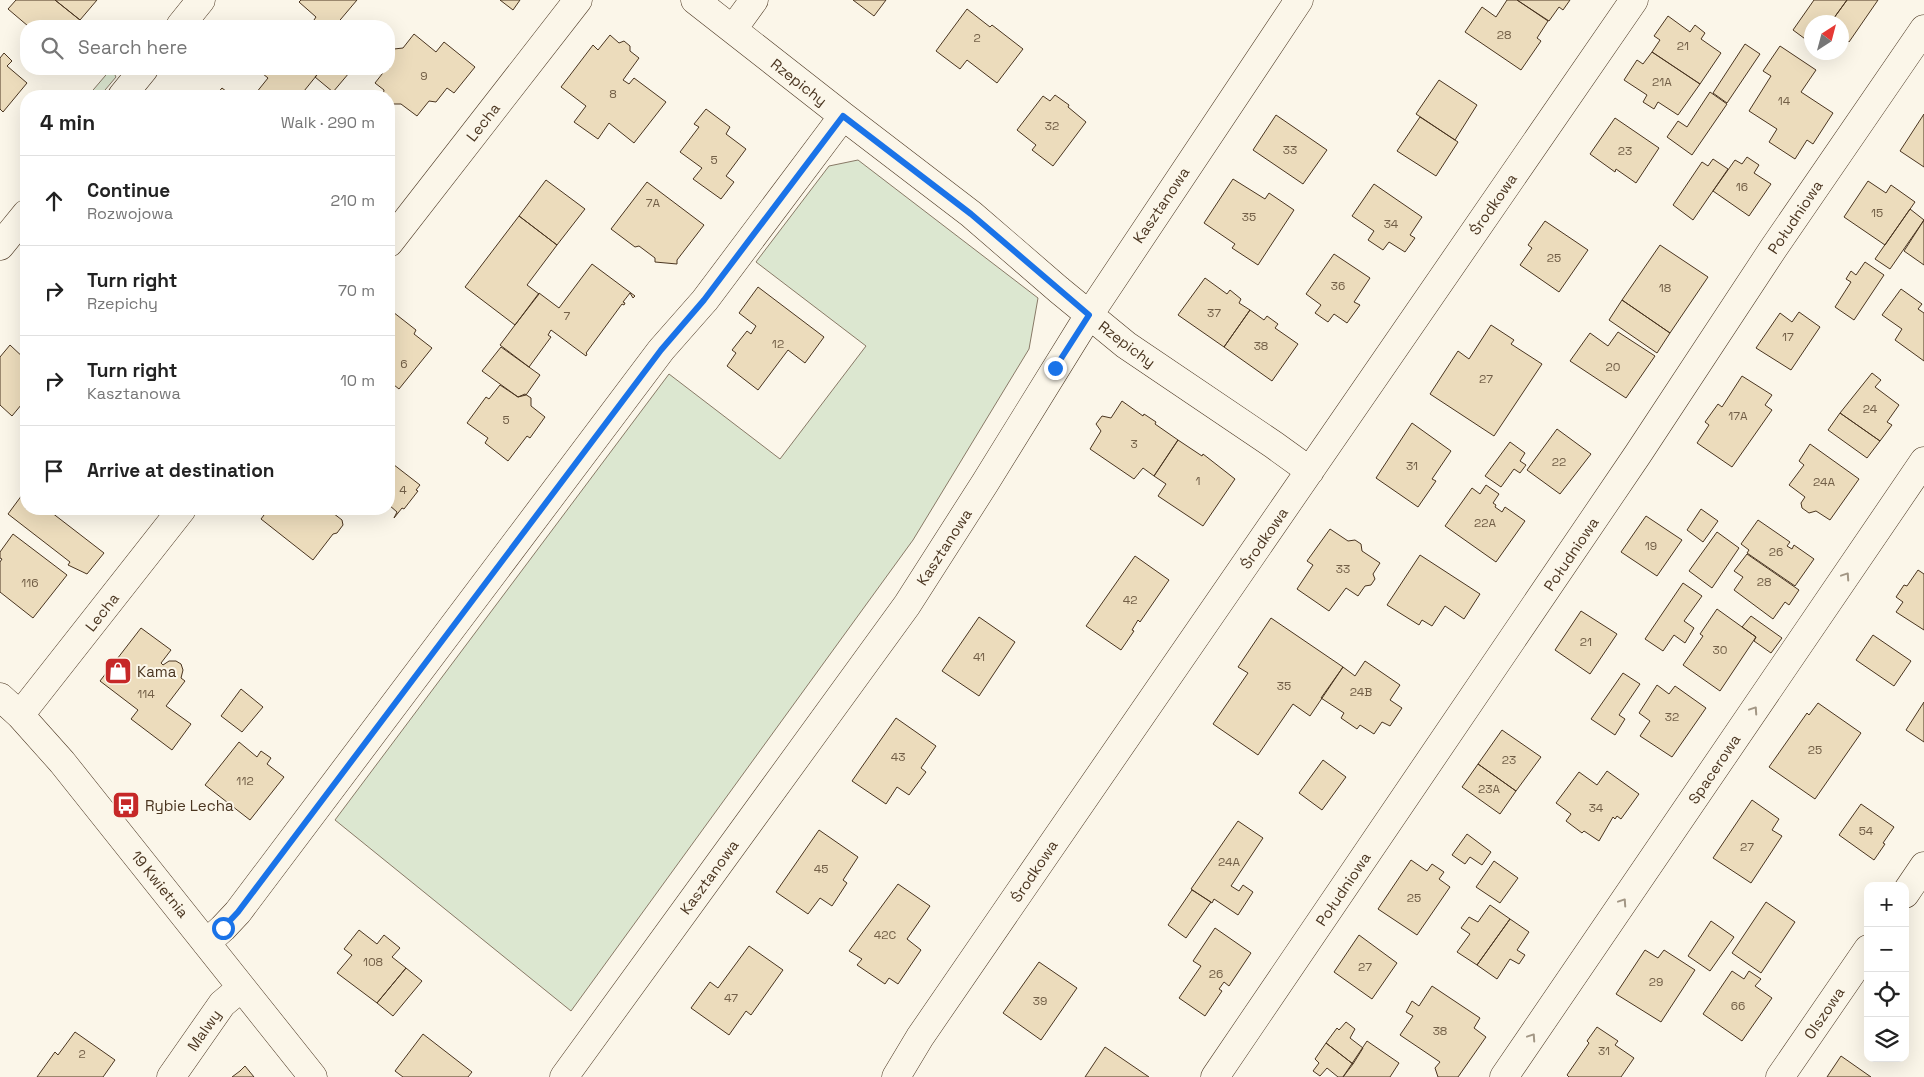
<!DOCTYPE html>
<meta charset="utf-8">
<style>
body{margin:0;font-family:"Space Grotesk",sans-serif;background:#f6f6f6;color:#222}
.controls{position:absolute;right:15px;bottom:15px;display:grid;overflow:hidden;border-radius:10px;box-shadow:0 5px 20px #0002}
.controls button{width:45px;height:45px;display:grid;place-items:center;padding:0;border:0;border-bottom:1px solid #e0e0e0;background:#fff;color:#222;font:25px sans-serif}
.compass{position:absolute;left:1804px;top:15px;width:45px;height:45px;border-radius:50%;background:#fff;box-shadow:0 5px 20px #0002;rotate:36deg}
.stop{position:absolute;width:15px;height:15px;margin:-11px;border:4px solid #1a73e8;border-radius:50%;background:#fff}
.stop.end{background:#1a73e8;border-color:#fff;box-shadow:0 1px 5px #0008}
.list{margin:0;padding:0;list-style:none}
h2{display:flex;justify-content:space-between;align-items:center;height:65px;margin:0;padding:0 20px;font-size:21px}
h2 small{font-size:16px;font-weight:400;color:#767676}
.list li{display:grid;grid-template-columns:32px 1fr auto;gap:15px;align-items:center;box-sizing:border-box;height:90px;padding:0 20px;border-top:1px solid #e0e0e0}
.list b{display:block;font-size:19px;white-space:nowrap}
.list p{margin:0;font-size:16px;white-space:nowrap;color:#767676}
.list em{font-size:16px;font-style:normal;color:#767676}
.icon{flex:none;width:28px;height:28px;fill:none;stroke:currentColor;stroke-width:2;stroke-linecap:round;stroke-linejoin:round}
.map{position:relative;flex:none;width:1924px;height:1077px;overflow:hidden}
.search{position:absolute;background:#fff;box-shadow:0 5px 20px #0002;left:20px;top:20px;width:375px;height:55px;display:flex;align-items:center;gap:12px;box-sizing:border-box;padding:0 18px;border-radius:20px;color:#767676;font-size:19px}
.panel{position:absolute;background:#fff;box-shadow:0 5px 20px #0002;left:20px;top:90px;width:375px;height:425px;border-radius:20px}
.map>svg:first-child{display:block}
</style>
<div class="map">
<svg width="1924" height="1077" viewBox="0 0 1924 1077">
<rect width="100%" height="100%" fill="#fbf6e9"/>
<path fill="#dce7d0" stroke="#887966" d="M111 69H112L116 77 100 96H88Z
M858 160 1038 298 1029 349 913 540 571 1011 335 820 669 374 780 459 866 346 756 262 829 166Z"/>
<path fill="#ecdcbc" stroke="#4a3520" d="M16 0H55L80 20 75 26H28L8 9Z
M55 0H97L80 20Z
M301 0H357L335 26H316L312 23 316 17 299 2Z
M500 0H520L513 10Z
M853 0H886L874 16Z
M1507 0H1517L1548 21 1537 38 1541 41 1521 70 1465 32 1482 7 1496 17Z
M1517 0H1570L1563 10 1559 7 1549 21Z
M1814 0H1847L1831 22H1812V44L1793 30Z
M1847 0H1878L1849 42 1842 36V22H1831Z
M967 9 990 27 992 25 1023 49 997 83 967 60 960 69 936 51Z
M1668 16 1690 32 1695 25 1705 33 1701 39 1721 53 1700 84 1652 52 1660 40 1654 36Z
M414 34 436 52 444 42 475 67 454 93 447 88 436 102 429 101 417 116 401 104H393L389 101V96H383L384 90 375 83 386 69H389V56L394 49 403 48Z
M610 35 619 43 624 41 630 46V51L639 58 623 80 629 84 634 78 666 102 634 143 609 123 598 139 574 122 586 106 561 87 593 45 598 50Z
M1745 44 1760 54 1727 103 1713 93Z
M1780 46 1816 70 1801 92 1833 113 1813 144 1807 140 1795 159 1769 142 1777 129 1749 111 1771 76 1763 71Z
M1652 52 1700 84 1678 115 1658 102 1654 109 1643 102 1647 95 1624 80 1637 60 1643 64Z
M4 53 12 61 7 66 27 83 3 112 0 109V58Z
M257 69H320L321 70 300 96H260L256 93 268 78Z
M320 69H344L349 73 333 92 315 77 321 70Z
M1439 80 1477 105 1455 140 1416 114Z
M222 88 232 96H215Z
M1710 92 1727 104 1692 155 1667 137 1678 121 1687 127Z
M1055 95 1069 105 1068 107 1086 122 1053 166 1032 150 1036 145 1017 130 1043 96 1050 101Z
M706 109 730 127 726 134 746 149 726 176 734 182 721 199 693 179 702 168 680 152 699 127 694 124Z
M1924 114V167L1900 151Z
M1276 115 1327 150 1303 184 1253 150Z
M1420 117 1458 142 1436 176 1397 151Z
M1615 118 1659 148 1636 183 1616 169 1615 172 1590 154Z
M1747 157 1759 165 1754 173 1771 184 1749 216 1713 191 1735 160 1742 164Z
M1713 159 1728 169 1693 220 1673 205 1702 162 1708 166Z
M1233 179 1265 199 1269 193 1294 210 1258 265 1232 248 1235 244 1204 223Z
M546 180 585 209 557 245 519 216Z
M1868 181 1886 193 1891 185 1915 202 1885 245 1844 217Z
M647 182 704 225 677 260V264L655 262V258L639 246 635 247 611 229Z
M1374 184 1422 217 1410 235 1415 238 1405 252 1389 242 1383 250 1368 240 1374 231 1352 216Z
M1910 209 1924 220 1890 269 1875 259Z
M519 216 557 245 527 285 539 294 515 325 465 287Z
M1924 220V265L1904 251Z
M1545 221 1588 250 1559 292 1520 265 1532 248 1528 245Z
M1660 245 1708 277 1670 333 1622 300Z
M1334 254 1370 278 1354 302 1360 305 1347 323 1334 314 1328 322 1315 313 1321 305 1306 294Z
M1865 262 1884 275 1854 320 1835 307 1851 282 1846 279 1851 271 1856 275Z
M592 264 635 296 633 298 630 293 623 302 625 303 624 305 622 304 586 353 587 354 586 356 551 330 548 335 551 337 529 367 500 345 539 293 559 308Z
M1205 278 1227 294 1230 290 1241 299 1239 303 1250 310 1224 347 1178 315Z
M758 287 824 337 805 363 788 350 758 390 727 366 736 353 732 350 747 331 751 334 756 326 739 313Z
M1901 289 1922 304 1918 309 1924 313V361L1895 340 1902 329 1882 315Z
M1622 300 1670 333 1657 353 1609 320Z
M1250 310 1264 320 1267 316 1278 324 1275 328 1298 344 1272 381 1224 347Z
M393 312 416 330 414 334 432 348 399 389 389 381V317Z
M1799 312 1820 327 1791 370 1756 348 1780 313 1792 322Z
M1491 325 1514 340 1511 344 1542 364 1494 436 1430 394 1458 351 1469 359Z
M1618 332 1655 356 1626 398 1570 361 1590 333 1608 346Z
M10 345 26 360V399L12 416 0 405V357Z
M501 347 540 375 526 395 518 397 482 371Z
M1872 373 1881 380 1875 387 1899 405 1887 422 1892 425 1880 441 1840 413Z
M1742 376 1772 395 1765 405 1772 410 1732 467 1697 443 1709 425 1705 422 1718 404 1722 407Z
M500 385 518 397 525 394 531 398V406L545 417 530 438 527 436 508 461 485 443 488 438 467 423 486 397 489 399Z
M1122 401 1143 416 1144 414 1156 422 1155 424 1178 440 1154 476 1143 468 1134 479 1090 449 1101 431 1096 424 1102 416 1111 418Z
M1840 413 1880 441 1867 458 1828 430Z
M1412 423 1451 451 1432 479 1436 481 1418 507 1376 478Z
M1557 429 1591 454 1560 494 1527 470Z
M1178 440 1202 456 1203 454 1235 479 1203 526 1158 496 1166 484 1154 476Z
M1510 442 1525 453 1520 461 1526 465 1520 473 1514 469 1501 487 1485 476Z
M1810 444 1859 479 1830 520 1816 511 1809 513 1802 508 1801 503 1805 497 1789 485 1804 465 1799 461Z
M389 461 420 485 416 490 418 491 404 509 402 508 394 518 397 512 389 505Z
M1486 485 1499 494 1493 503 1496 505 1495 507 1502 512 1505 507 1525 521 1496 562 1445 526 1472 488 1480 494Z
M25 491 26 509H47L104 553 87 574 68 565 70 562 8 514Z
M274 509H337L333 513 342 520 343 525 337 533 333 534 313 560 261 519 267 511 270 513Z
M1701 509 1718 521 1703 542 1687 530Z
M1646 516 1682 540 1657 576 1621 552Z
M1758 520 1790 542 1787 546 1792 549 1794 545 1814 559 1795 586 1747 553 1749 550 1741 544Z
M1330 529 1348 541 1355 540 1361 544 1362 551 1380 563 1373 574 1375 579 1371 585 1365 586 1358 596 1346 588 1329 611 1297 589 1313 565 1307 561Z
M1717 532 1739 548 1712 588 1689 571Z
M13 534 67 575 33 618 0 592V562L2 559 0 558V552Z
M1747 554 1799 590 1789 605 1785 602 1773 619 1734 590 1743 577 1734 571Z
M1420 555 1480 594 1464 619 1445 606 1432 626 1422 620 1419 625 1387 605Z
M1135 556 1169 580 1140 622 1138 620 1132 630 1134 631 1121 650 1086 626Z
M1918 570 1924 574V630L1896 612 1903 602 1896 597 1904 585 1907 586Z
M1683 583 1702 596 1684 621 1694 628 1685 643 1674 635 1663 651 1645 639Z
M1717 609 1756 637 1720 691 1683 665 1703 636 1700 634Z
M1581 611 1617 634 1590 674 1555 650Z
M1751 616 1782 638 1771 653 1754 641 1756 637 1742 627Z
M979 617 1015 642 979 696 942 671Z
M1271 618 1343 667 1310 716 1293 704 1258 755 1213 724 1248 673 1238 667Z
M141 628 171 650 161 663 163 665 169 661H176L181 664 183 670 181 678 185 681 166 706 191 724 172 750 131 719 138 710 100 681Z
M1873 635 1911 661 1894 686 1856 660Z
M1365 661 1400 685 1390 700 1402 708 1390 726 1382 722 1374 734 1360 725 1357 729 1341 718 1344 713 1321 698 1343 667 1355 676Z
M1623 673 1640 684 1619 715 1625 719 1615 735 1591 719Z
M1657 685 1669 694 1675 686 1706 708 1672 757 1640 736 1650 721 1639 713Z
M241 689 263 707 242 732 221 716Z
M1924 702V742L1906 730Z
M1818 703 1861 733 1815 799 1769 767 1807 713 1809 715Z
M896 718 936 746 921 768 926 772 909 795 897 787 886 804 852 781Z
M1502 730 1541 757 1516 791 1478 764Z
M239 742 257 757 261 751 271 758 267 764 284 777 250 820 205 785Z
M1323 760 1346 777 1322 810 1299 793Z
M1478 764 1516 791 1500 814 1462 787Z
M1607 771 1639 794 1621 819 1617 816 1615 819 1613 817 1599 841 1584 831 1582 833 1566 821 1571 814 1556 803 1579 772 1597 785Z
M1752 800 1779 819 1772 830 1782 836 1751 883 1713 858Z
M1861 804 1894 827 1883 843 1885 844 1874 860 1839 835Z
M1238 821 1263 838 1231 886 1239 891 1243 885 1253 892 1238 915 1214 899 1212 903 1191 889Z
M819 830 858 857 843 880 847 883 832 906 820 898 808 914 776 892Z
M1467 834 1491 852 1482 865 1470 857 1465 864 1452 855Z
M1411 860 1427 871 1432 864 1444 872 1439 879 1450 887 1417 935 1378 909Z
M1494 861 1518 878 1500 903 1476 887Z
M898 884 930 906 907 939 921 950 898 984 889 978 885 984 857 965 862 959 849 951Z
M1192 890 1211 902 1186 938 1168 925Z
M1766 902 1795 922 1761 973 1732 953Z
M1490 905 1510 919 1477 965 1457 952 1470 934 1461 928 1469 917 1478 922Z
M1510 919 1529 932 1517 950 1525 955 1519 964 1510 959 1497 979 1477 965Z
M1711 921 1734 937 1710 971 1688 956Z
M1215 928 1251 953 1229 986 1224 982 1219 989 1222 991 1205 1016 1179 998 1201 966 1193 961Z
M359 930 377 944 384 935 400 948 392 957 406 968 377 1003 337 973 352 955 344 949Z
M1359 935 1397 963 1372 999 1334 972Z
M749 946 783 970 751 1015 746 1011 729 1035 691 1008 710 982 718 988Z
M1645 950 1658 958 1664 950 1695 970 1661 1022 1616 994Z
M1039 962 1077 988 1041 1040 1003 1013Z
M406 968 422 981 393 1016 377 1003Z
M1732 971 1744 979 1749 971 1761 979 1755 986 1772 998 1742 1041 1703 1014Z
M1432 986 1480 1018 1474 1028 1486 1037 1458 1077H1438L1435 1068 1440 1062 1400 1035 1413 1016 1406 1012 1412 1001 1419 1006Z
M1346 1022 1355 1029 1350 1038 1363 1048 1353 1064 1326 1043 1337 1028 1339 1030Z
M1597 1027 1618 1041 1615 1045 1634 1058 1621 1077H1569L1567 1075 1589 1043 1587 1041Z
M75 1032 115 1060 103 1077H37L55 1052 58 1055Z
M423 1034 472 1072 468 1077H403L395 1071Z
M1367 1041 1399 1063 1390 1077H1343Z
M1326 1043 1353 1064 1343 1077H1338L1327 1068 1320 1076 1313 1071 1319 1063 1315 1059Z
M1105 1047 1149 1077H1085Z
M1841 1056 1871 1077H1827Z
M245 1066 254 1077H232L240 1071Z"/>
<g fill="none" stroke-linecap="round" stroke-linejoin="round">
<g stroke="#4a3520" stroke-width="29">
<path id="minor" d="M695 0 843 116 971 214 1059 290 1126 345 1274 445 1310 471
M180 26 201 0
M733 29 754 0
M122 96 144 69
M389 243 578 0
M0 246 26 214
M0 697 20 715 62 762 313 1077
M20 715 182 509
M1905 894 1924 866
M206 943 223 928 238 912 661 350 705 300 843 116
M171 1077 222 1004 241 988
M564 1077 907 605 985 483 1089 315 1299 0
M896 1077 920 1037 1056 839 1634 0
M1215 1077 1638 454 1773 249 1924 29
M1504 1077 1924 461
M1780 1077 1868 949"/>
</g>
<use href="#minor" stroke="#fbf6e9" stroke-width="28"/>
</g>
<defs><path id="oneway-chevron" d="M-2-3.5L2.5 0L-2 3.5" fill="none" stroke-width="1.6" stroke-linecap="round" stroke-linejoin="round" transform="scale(1.25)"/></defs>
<g stroke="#a29684">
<use href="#oneway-chevron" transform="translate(1846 576) rotate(-56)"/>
<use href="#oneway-chevron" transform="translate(1754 710) rotate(-56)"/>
<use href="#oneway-chevron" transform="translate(1623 902) rotate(-56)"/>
<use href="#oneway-chevron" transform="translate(1532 1037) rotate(-56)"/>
</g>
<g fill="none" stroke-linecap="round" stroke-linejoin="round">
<path stroke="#1a73e8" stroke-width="6" d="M223 928 238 912 661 350 704 300 843 116 971 214 1089 315 1055 368"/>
</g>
<defs>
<g id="shop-square" transform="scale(1.4375)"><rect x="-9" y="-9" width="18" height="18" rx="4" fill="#c62828" stroke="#fbf6e9"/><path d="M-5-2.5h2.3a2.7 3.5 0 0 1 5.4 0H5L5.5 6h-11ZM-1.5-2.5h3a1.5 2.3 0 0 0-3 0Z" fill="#fff"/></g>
<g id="bus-square" transform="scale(1.4375)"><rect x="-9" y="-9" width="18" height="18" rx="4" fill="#c62828" stroke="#fbf6e9"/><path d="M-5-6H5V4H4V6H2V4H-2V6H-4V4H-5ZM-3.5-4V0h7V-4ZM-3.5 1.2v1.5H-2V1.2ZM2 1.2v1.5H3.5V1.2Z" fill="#fff"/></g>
</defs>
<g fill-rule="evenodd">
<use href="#shop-square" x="118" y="671"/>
<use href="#bus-square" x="126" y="805"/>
</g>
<g text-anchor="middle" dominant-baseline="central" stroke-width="4" stroke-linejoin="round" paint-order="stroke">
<g font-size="12" fill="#725f47">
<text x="1504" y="35">28</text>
<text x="977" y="38">2</text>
<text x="1683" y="46">21</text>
<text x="424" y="76">9</text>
<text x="1662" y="82">21A</text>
<text x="613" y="94">8</text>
<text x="1784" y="101">14</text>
<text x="1052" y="126">32</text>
<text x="1290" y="150">33</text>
<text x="1625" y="151">23</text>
<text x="714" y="160">5</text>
<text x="1742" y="187">16</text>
<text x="653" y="203">7A</text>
<text x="1877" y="213">15</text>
<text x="1249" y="217">35</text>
<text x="1391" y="224">34</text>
<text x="1554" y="258">25</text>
<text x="1338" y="286">36</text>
<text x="1665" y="288">18</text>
<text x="1214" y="313">37</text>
<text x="567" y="316">7</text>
<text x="1788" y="337">17</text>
<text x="778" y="344">12</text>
<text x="1261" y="346">38</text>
<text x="404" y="364">6</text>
<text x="1613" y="367">20</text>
<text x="1486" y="379">27</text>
<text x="1870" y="409">24</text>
<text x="1738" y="416">17A</text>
<text x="506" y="420">5</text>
<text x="1134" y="444">3</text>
<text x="1559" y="462">22</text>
<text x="1412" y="466">31</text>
<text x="1198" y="481">1</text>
<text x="1824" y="482">24A</text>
<text x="403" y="490">4</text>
<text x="1485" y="523">22A</text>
<text x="1651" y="546">19</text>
<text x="1776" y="552">26</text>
<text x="1343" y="569">33</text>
<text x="1764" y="582">28</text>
<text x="30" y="583">116</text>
<text x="1130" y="600">42</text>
<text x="1586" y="642">21</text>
<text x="1720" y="650">30</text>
<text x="979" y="657">41</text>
<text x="1284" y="686">35</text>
<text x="1361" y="692">24B</text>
<text x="146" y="694">114</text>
<text x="1672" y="717">32</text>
<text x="1815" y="750">25</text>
<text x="898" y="757">43</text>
<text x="1509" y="760">23</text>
<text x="245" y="781">112</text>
<text x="1489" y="789">23A</text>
<text x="1596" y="808">34</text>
<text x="1866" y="831">54</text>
<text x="1747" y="847">27</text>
<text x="1229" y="862">24A</text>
<text x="821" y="869">45</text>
<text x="1414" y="898">25</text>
<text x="885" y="935">42C</text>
<text x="373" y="962">108</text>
<text x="1365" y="967">27</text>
<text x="1216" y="974">26</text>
<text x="1656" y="982">29</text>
<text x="731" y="998">47</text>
<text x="1040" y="1001">39</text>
<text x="1738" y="1006">66</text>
<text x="1440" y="1031">38</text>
<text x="1604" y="1051">31</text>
<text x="82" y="1054">2</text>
</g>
<g font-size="15" fill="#4a3520" stroke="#fbf6e9">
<text transform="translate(799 82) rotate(38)">Rzepichy</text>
<text transform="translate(483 122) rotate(-52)">Lecha</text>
<text transform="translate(1493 204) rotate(-55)">Środkowa</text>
<text transform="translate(1161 205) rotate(-56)">Kasztanowa</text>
<text transform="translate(1795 217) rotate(-56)">Południowa</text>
<text transform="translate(1127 344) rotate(37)">Rzepichy</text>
<text transform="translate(1264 538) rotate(-55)">Środkowa</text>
<text transform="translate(944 547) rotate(-57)">Kasztanowa</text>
<text transform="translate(1571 554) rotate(-56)">Południowa</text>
<text transform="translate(102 612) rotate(-52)">Lecha</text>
<text transform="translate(1714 769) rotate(-56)">Spacerowa</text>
<text transform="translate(1034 871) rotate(-56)">Środkowa</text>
<text transform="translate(709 877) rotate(-54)">Kasztanowa</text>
<text transform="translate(160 884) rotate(51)">19 Kwietnia</text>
<text transform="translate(1343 889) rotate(-56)">Południowa</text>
<text transform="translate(1824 1013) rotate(-56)">Olszowa</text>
<text transform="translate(204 1030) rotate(-55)">Malwy</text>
</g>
<g font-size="15" fill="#4a3520" stroke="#fbf6e9" text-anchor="start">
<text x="137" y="671">Kama</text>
<text x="145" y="805">Rybie Lecha</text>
</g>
</g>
</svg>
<div class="controls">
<button>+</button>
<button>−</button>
<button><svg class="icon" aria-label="locate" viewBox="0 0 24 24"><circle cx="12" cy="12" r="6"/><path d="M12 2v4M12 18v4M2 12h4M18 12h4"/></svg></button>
<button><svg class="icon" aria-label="layers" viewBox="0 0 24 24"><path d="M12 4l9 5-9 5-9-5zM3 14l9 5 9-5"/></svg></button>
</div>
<svg class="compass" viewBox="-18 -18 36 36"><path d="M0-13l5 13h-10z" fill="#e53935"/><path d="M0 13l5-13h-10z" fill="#767676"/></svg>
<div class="stop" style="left:223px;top:928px"></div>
<div class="stop end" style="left:1055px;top:368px"></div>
<div class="search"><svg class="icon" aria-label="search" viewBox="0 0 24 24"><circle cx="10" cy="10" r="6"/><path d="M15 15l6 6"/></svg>Search here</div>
<section class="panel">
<h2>4 min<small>Walk · 290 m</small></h2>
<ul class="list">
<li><svg class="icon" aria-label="ahead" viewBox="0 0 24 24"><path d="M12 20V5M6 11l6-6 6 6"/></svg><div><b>Continue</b><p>Rozwojowa</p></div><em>210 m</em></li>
<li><svg class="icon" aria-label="right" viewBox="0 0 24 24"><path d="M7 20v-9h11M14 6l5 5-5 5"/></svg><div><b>Turn right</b><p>Rzepichy</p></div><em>70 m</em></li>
<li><svg class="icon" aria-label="right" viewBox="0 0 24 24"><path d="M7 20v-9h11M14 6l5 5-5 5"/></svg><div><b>Turn right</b><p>Kasztanowa</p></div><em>10 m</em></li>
<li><svg class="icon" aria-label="arrive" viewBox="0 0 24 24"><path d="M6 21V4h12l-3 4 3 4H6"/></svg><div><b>Arrive at destination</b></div></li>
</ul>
</section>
</div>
